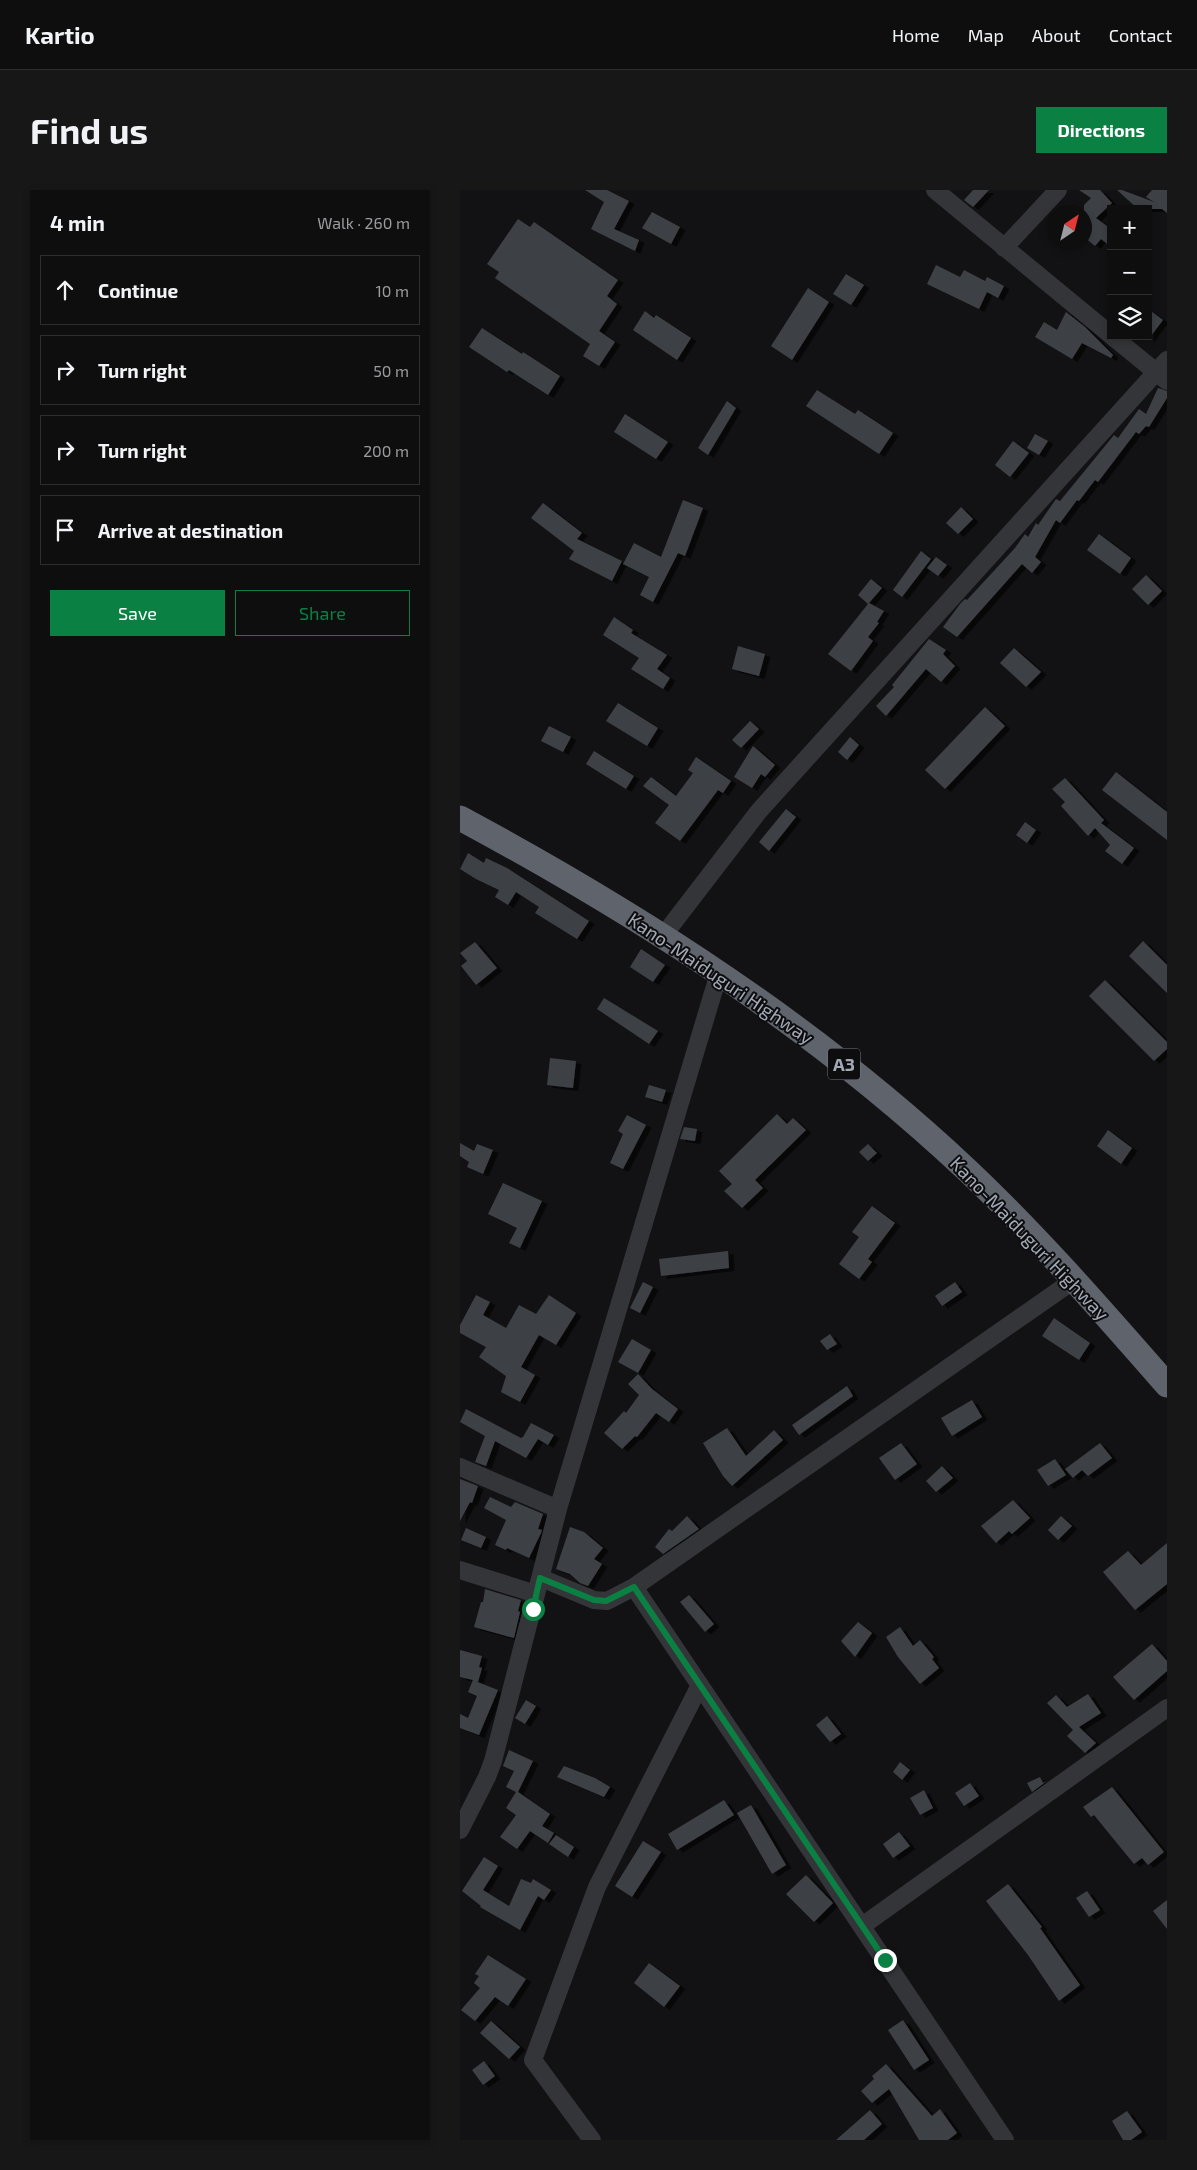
<!DOCTYPE html>
<meta charset="utf-8">
<style>
body{margin:0;font-family:"Exo 2",sans-serif;background:#171718;color:#f1f3f6}
.controls{position:absolute;right:15px;top:15px;display:grid;overflow:hidden;border-radius:0px;box-shadow:0 2px 8px #0003}
.controls button{width:45px;height:45px;display:grid;place-items:center;padding:0;border:0;border-bottom:1px solid #2e2e2f;background:#0e0e0f;color:#f1f3f6;font:25px sans-serif}
.compass{position:absolute;left:587px;top:15px;width:45px;height:45px;border-radius:50%;background:#0e0e0f;box-shadow:0 2px 8px #0003;rotate:35deg}
.stop{position:absolute;width:15px;height:15px;margin:-11px;border:4px solid #0b8043;border-radius:50%;background:#fff}
.stop.end{background:#0b8043;border-color:#fff;box-shadow:0 1px 5px #0008}
.list{margin:0;padding:0;list-style:none}
h2{display:flex;justify-content:space-between;align-items:center;height:65px;margin:0;padding:0 20px;font-size:21px}
h2 small{font-size:16px;font-weight:400;color:#9b9c9e}
.list li{display:grid;grid-template-columns:32px 1fr auto;gap:15px;align-items:center;box-sizing:border-box;height:70px;margin:0 10px 10px;padding:0 10px;border:1px solid #2e2e2f;border-radius:0px}
.list b{display:block;font-size:19px;white-space:nowrap}
.list em{font-size:16px;font-style:normal;color:#9b9c9e}
.actions{display:flex;gap:10px;padding:15px 20px}
.actions a{flex:1;padding:11px 0;border:1px solid #0b8043;border-radius:0px;text-align:center;font-size:18px;color:#0b8043}
.actions .main{background:#0b8043;color:#fff}
.icon{flex:none;width:28px;height:28px;fill:none;stroke:currentColor;stroke-width:2;stroke-linecap:round;stroke-linejoin:round}
.map{position:relative;flex:none;width:707px;height:1950px;overflow:hidden;border-radius:0px}
header{display:flex;align-items:center;gap:30px;box-sizing:border-box;height:70px;padding:0 25px;background:#0e0e0f;border-bottom:1px solid #2e2e2f}
header strong{font-size:24px}
nav{display:flex;gap:28px;margin-inline-start:auto;font-size:18px}
.intro{display:flex;align-items:center;justify-content:space-between;box-sizing:border-box;height:120px;padding:0 30px}
h1{margin:0;font-size:35px}
.button{padding:12px 22px;border-radius:0px;background:#0b8043;color:#fff;font-size:18px;font-weight:700}
main{display:flex;gap:30px;padding:0 30px}
aside{flex:1;background:#0e0e0f;border-radius:0px;box-shadow:0 2px 8px #0003}
.map>svg:first-child{display:block}
</style>
<header>
<strong>Kartio</strong>
<nav><a>Home</a><a>Map</a><a>About</a><a>Contact</a></nav>
</header>
<div class="intro"><h1>Find us</h1><a class="button">Directions</a></div>
<main>
<aside>
<h2>4 min<small>Walk · 260 m</small></h2>
<ul class="list">
<li><svg class="icon" aria-label="ahead" viewBox="0 0 24 24"><path d="M12 20V5M6 11l6-6 6 6"/></svg><div><b>Continue</b></div><em>10 m</em></li>
<li><svg class="icon" aria-label="right" viewBox="0 0 24 24"><path d="M7 20v-9h11M14 6l5 5-5 5"/></svg><div><b>Turn right</b></div><em>50 m</em></li>
<li><svg class="icon" aria-label="right" viewBox="0 0 24 24"><path d="M7 20v-9h11M14 6l5 5-5 5"/></svg><div><b>Turn right</b></div><em>200 m</em></li>
<li><svg class="icon" aria-label="arrive" viewBox="0 0 24 24"><path d="M6 21V4h12l-3 4 3 4H6"/></svg><div><b>Arrive at destination</b></div></li>
</ul>
<div class="actions"><a class="main">Save</a><a>Share</a></div>
</aside>
<div class="map">
<svg width="707" height="1950" viewBox="0 0 707 1950">
<defs>
<filter id="shadow"><feDropShadow dx="5.5" dy="3" stdDeviation="0" flood-color="#0009"/></filter>
</defs>
<rect width="100%" height="100%" fill="#121214"/>
<path fill="#3e4044" filter="url(#shadow)" d="M125 0H147L169 11 154 39 179 50 175 61 131 39 144 12Z
M513 0H529L513 17 504 10Z
M619 0H640L652 13 636 28 651 39V57L641 49 635 56 624 47V15L631 8Z
M657 0H662L694 12 686 7 692 0H707V23L702 19H678Z
M192 22 220 37 211 54 182 38Z
M58 29 70 37 74 32 158 90 147 106 157 114 139 141 155 152 139 176 123 166 130 154 35 88 39 82 27 74Z
M476 75 500 87 504 80 525 91 527 87 544 96 538 108 527 102 519 119 467 94Z
M386 84 404 95 391 115 373 104Z
M348 98 369 112 332 170 311 156Z
M688 119 703 130 688 150Z
M185 121 194 128 196 125 231 148 217 170 173 140Z
M606 122 625 137 653 165 651 168 622 153 612 169 575 147 584 132 597 140Z
M22 138 62 164 63 162 100 186 88 205 49 180 47 182 9 157Z
M698 198 707 201V208L689 237 686 236 679 244 676 242 638 292 635 290 619 311 617 310 600 333 596 330 575 367 581 372 572 383 562 374 497 447 483 437 500 414 505 409 507 410 555 358 565 344 568 347 576 333 578 335 596 309 600 311 654 245 658 248 679 219 686 224Z
M357 200 395 224 398 220 433 243 419 264 346 216Z
M267 211 276 218 248 265 238 258Z
M165 224 208 252 196 269 154 242Z
M575 244 588 251 579 265 567 258Z
M553 251 569 263 550 287 535 275Z
M223 310 243 318 225 366 218 363 193 412 180 405 189 387 163 374 174 353 201 367Z
M83 313 122 343 117 349 162 371 152 391 109 369 114 361 71 328Z
M501 317 513 329 498 344 486 333Z
M639 344 671 368 660 384 627 360Z
M461 361 471 369 442 407 433 400Z
M476 367 487 375 478 386 467 378Z
M686 385 702 401 688 415 672 399Z
M411 389 422 398 409 413 424 421 417 432 419 433 408 447 413 451 391 481 368 464 408 414 398 405Z
M154 427 173 440 171 443 207 465 197 479 210 488 203 499 171 479 179 468 143 445Z
M469 449 486 460 483 464 495 476 481 492 466 479 426 526 416 516 434 497 432 495Z
M278 456 305 464 299 486 272 479Z
M554 458 581 482 566 497 540 473Z
M158 513 198 538 187 556 146 531Z
M525 517 545 536 485 599 465 580Z
M290 531 299 539 281 558 272 550Z
M89 536 111 547 103 562 81 551Z
M390 547 399 555 387 570 378 562Z
M293 556 315 575 305 587 301 584 292 598 274 587Z
M134 561 174 586 166 599 126 574Z
M236 567 271 591 263 603 258 600 220 651 195 633 209 615 183 596 191 587 216 606 233 583 228 580Z
M656 582 707 622V650L642 600Z
M605 588 644 630 641 633 674 658 662 674 645 661 650 655 635 638 628 646 601 616 605 612 592 599Z
M326 619 336 627 309 661 299 652Z
M565 632 576 640 567 653 556 645Z
M8 663 24 673 26 668 47 678 129 731 117 749 75 723 79 717 56 702 48 715 35 707 39 700 16 689 0 679Z
M683 751 707 775V803L669 766Z
M15 752 37 778 16 795 1 776 7 771 0 763Z
M181 759 205 775 193 792 170 777Z
M645 790 707 852V859L694 871 629 806Z
M144 808 198 841 189 854 137 819Z
M90 868 116 871 113 898 87 895Z
M189 895 206 900 202 912 185 907Z
M317 924 327 934 333 928 346 940 295 990 303 998 282 1018 264 1001 272 994 259 981Z
M167 925 186 935 163 979 150 973 163 944 158 941Z
M224 937 237 939 235 951 220 949Z
M648 940 672 958 661 974 637 956Z
M0 953 14 961 17 954 33 960 23 984 7 977 9 972 0 966Z
M408 954 417 963 408 971 399 962Z
M43 993 82 1011 60 1058 49 1053 57 1038 28 1024Z
M412 1016 435 1033 408 1069 412 1072 399 1089 379 1074 399 1047 392 1042Z
M268 1061 269 1078 201 1086 199 1069Z
M183 1092 193 1097 180 1123 170 1118Z
M495 1092 502 1102 482 1116 475 1106Z
M16 1105 30 1112 23 1125 46 1138 59 1115 76 1124 89 1105 116 1123 96 1155 79 1145 61 1177 75 1185 60 1212 41 1202 46 1186 19 1167 26 1157 0 1143V1135Z
M594 1128 630 1153 619 1170 582 1146Z
M370 1144 377 1154 367 1160 360 1151Z
M172 1149 191 1160 178 1183 158 1172Z
M178 1184 192 1199 218 1219 209 1232 196 1223 177 1247 175 1246 162 1259 144 1243 164 1221 166 1223 179 1205 168 1194Z
M387 1196 393 1206 339 1245 332 1235Z
M512 1210 522 1227 492 1246 481 1228Z
M6 1219 61 1248 63 1247 71 1233 94 1245 88 1255 78 1249 66 1268 35 1251 26 1276 15 1272 25 1246 0 1232Z
M267 1238 286 1266 314 1240 323 1250 272 1296 263 1286 243 1253Z
M441 1253 457 1274 435 1290 419 1268Z
M640 1253 652 1268 628 1286 622 1280 613 1288 605 1279Z
M595 1269 606 1285 588 1296 577 1280Z
M482 1276 493 1288 476 1302 466 1291Z
M0 1289 18 1296 12 1313 10 1312 0 1331Z
M30 1307 51 1317 55 1312 83 1324 78 1339 82 1340 81 1343 69 1368 47 1358 46 1360 35 1355 46 1330 24 1318Z
M553 1310 570 1328 552 1344 549 1341 536 1353 521 1336Z
M227 1326 239 1339 203 1364 195 1357 209 1339 212 1341Z
M601 1326 612 1336 598 1350 588 1340Z
M110 1337 124 1342 143 1358 134 1369 142 1374 128 1396 120 1393 110 1384 96 1379Z
M6 1338 26 1347 21 1358 1 1350Z
M707 1353V1394L675 1420 643 1382 668 1361 681 1375Z
M25 1399 61 1410 58 1421 60 1422 54 1448 14 1437 21 1412H23Z
M229 1405 254 1434 245 1442 220 1412Z
M398 1432 412 1443 395 1467 381 1451Z
M440 1437 453 1456 460 1450 474 1467 472 1469 479 1478 460 1494 438 1467 426 1447Z
M692 1454 707 1471V1481L674 1510 653 1487Z
M0 1460 22 1466 19 1477 22 1478 18 1492 15 1491 38 1500 19 1545 0 1538V1524L8 1528 17 1506 8 1502 13 1490 0 1487Z
M628 1504 641 1523 619 1537 636 1553 625 1563 607 1546 613 1540 587 1513 596 1505 607 1517Z
M66 1510 76 1516 65 1534 55 1528Z
M367 1526 381 1544 370 1552 356 1535Z
M49 1560 73 1571 58 1602 90 1624 82 1636 94 1643 88 1653 70 1641 57 1659 40 1647 56 1625 46 1618 56 1602 46 1597 54 1581 43 1576Z
M440 1572 450 1580 442 1590 433 1582Z
M104 1576 135 1588 150 1597 144 1607 97 1587Z
M580 1587 583 1593 587 1591 572 1602 567 1593Z
M510 1593 519 1606 504 1616 495 1603Z
M652 1597 704 1662 688 1675 682 1668 674 1674 634 1625 631 1627 623 1617Z
M464 1600 473 1618 460 1625 450 1608Z
M264 1610 274 1625 217 1660 208 1644Z
M291 1615 326 1675 312 1684 277 1623Z
M439 1642 450 1656 433 1668 423 1654Z
M96 1645 114 1657 108 1667 89 1654Z
M183 1651 201 1662 172 1707 155 1696Z
M24 1667 38 1676 23 1700 49 1716 61 1689 71 1693 73 1689 91 1700 84 1710 78 1706 60 1740 20 1717 21 1716 2 1701Z
M346 1685 373 1713 354 1732 326 1704Z
M548 1694 582 1737 580 1738 620 1795 599 1811 568 1765 526 1711Z
M627 1701 640 1720 629 1727 616 1708Z
M707 1710V1739L693 1721Z
M28 1765 66 1789 48 1816 35 1807 15 1831 1 1820 20 1798 14 1793 19 1786 15 1784Z
M189 1773 220 1796 204 1817 174 1793Z
M443 1830 469 1870 454 1880 428 1840Z
M31 1831 60 1857 49 1869 20 1843Z
M24 1871 35 1886 23 1895 12 1880Z
M426 1874 472 1926 480 1919 497 1943 488 1950H459L429 1899 412 1913 401 1901 414 1889 412 1886Z
M410 1920 422 1934 404 1950H376Z
M667 1921 682 1942 671 1950H663L652 1931Z"/>
<g fill="none" stroke-linecap="round" stroke-linejoin="round">
<path stroke="#333539" stroke-width="18" d="M475 0 651 145
M544 58 598 0
M652 146 707 191
M203 746 299 621 707 170
M0 1277 98 1319
M0 1380 76 1404
M81 1388 134 1410 147 1411 174 1397 614 1090
M174 1397 545 1950
M0 1640 27 1587 33 1571 98 1319 259 783
M402 1736 707 1518
M132 1950 73 1870 137 1697 240 1495"/>
<path stroke="#5f636b" stroke-width="25" d="M0 628C182 726 356 838 507 980 578 1047 643 1122 707 1195"/>
</g>
<g fill="none" stroke-linecap="round" stroke-linejoin="round">
<path stroke="#0b8043" stroke-width="6" d="M73 1419 80 1388 134 1410 146 1411 174 1397 425 1770"/>
</g>
<g text-anchor="middle" dominant-baseline="central" stroke-width="4" stroke-linejoin="round" paint-order="stroke">
<rect fill="#0d0d0f" stroke="#767b84" stroke-width="1" x="368" y="858.5" width="32" height="31" rx="4"/>
<g font-size="18" font-weight="bold" fill="#a3aab6">
<text x="384" y="874">A3</text>
</g>
<g font-size="19" fill="#a3aab6" stroke="#0d0d0f">
<text transform="translate(261 788) rotate(34)">Kano-Maiduguri Highway</text>
<text transform="translate(570 1048) rotate(46)">Kano-Maiduguri Highway</text>
</g>
</g>
</svg>
<div class="controls">
<button>+</button>
<button>−</button>
<button><svg class="icon" aria-label="layers" viewBox="0 0 24 24"><path d="M12 4l9 5-9 5-9-5zM3 14l9 5 9-5"/></svg></button>
</div>
<svg class="compass" viewBox="-18 -18 36 36"><path d="M0-13l5 13h-10z" fill="#e53935"/><path d="M0 13l5-13h-10z" fill="#9b9c9e"/></svg>
<div class="stop" style="left:73px;top:1419px"></div>
<div class="stop end" style="left:425px;top:1770px"></div>
</div>
</main>
